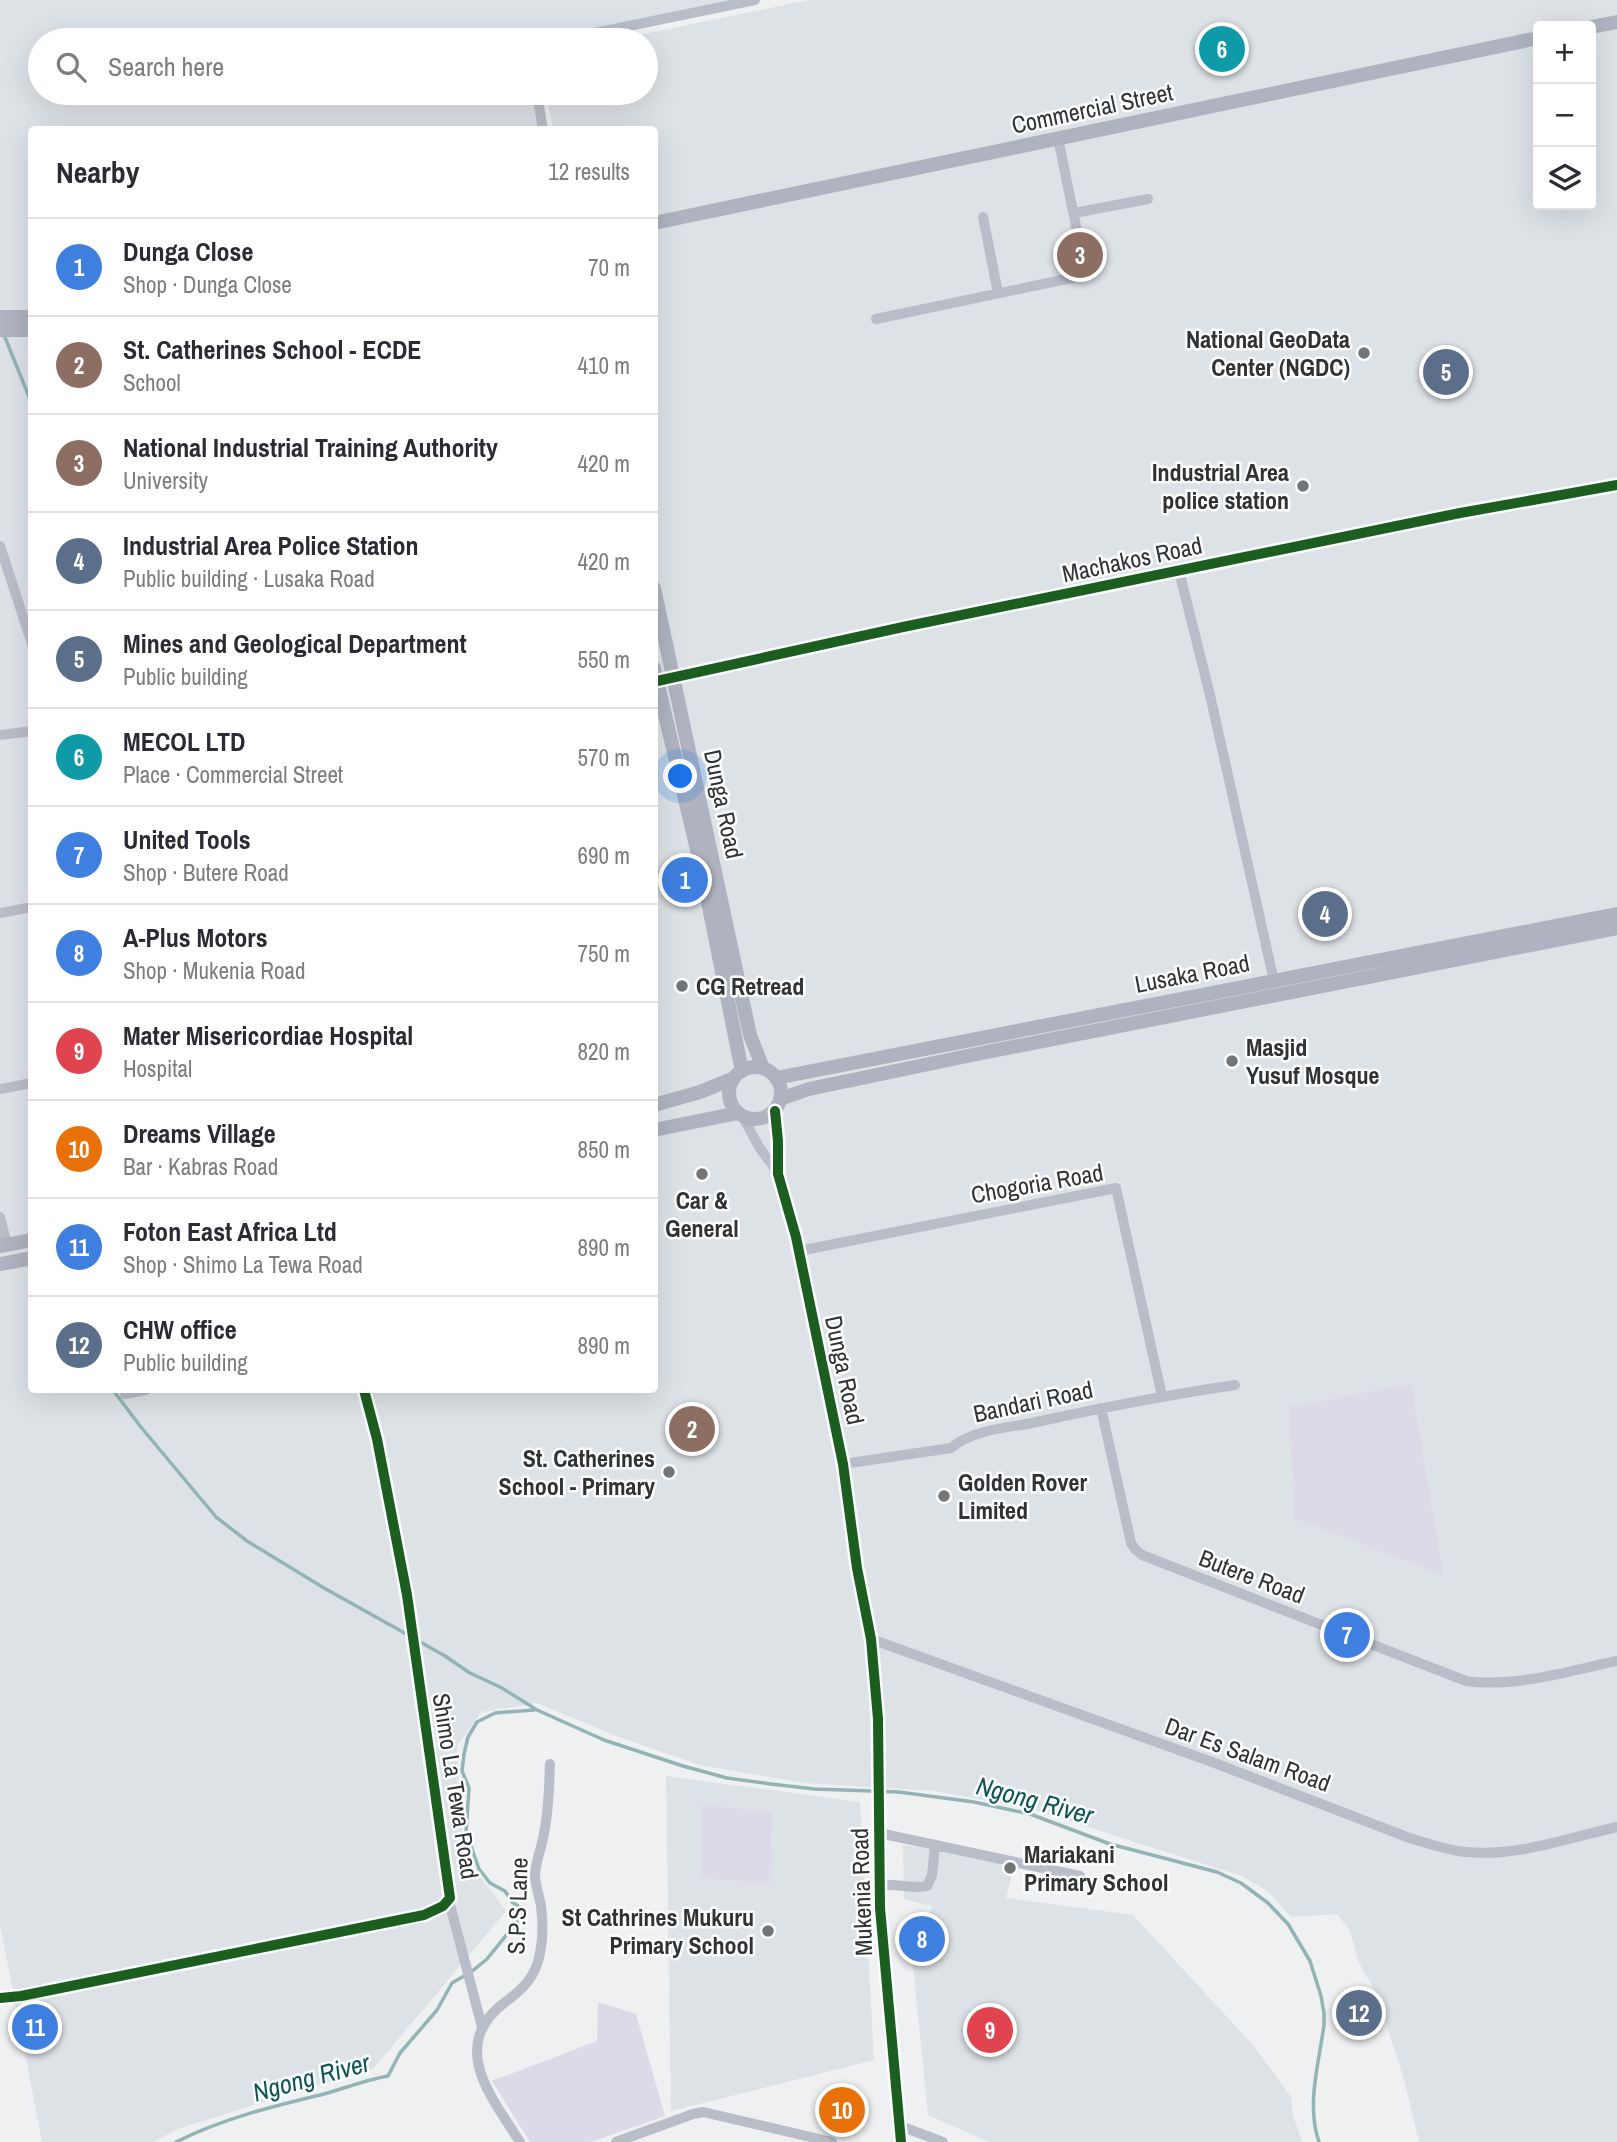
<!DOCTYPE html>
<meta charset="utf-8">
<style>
body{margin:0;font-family:"Archivo Narrow",sans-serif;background:#f7f7f7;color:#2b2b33}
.controls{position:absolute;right:21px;top:21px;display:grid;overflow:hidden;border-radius:7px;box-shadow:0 7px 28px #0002}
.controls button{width:63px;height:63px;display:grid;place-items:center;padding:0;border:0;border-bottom:2px solid #e1e1e2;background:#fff;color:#2b2b33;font:35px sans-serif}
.you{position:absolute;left:681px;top:777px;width:24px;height:24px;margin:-18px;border:5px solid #fff;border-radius:50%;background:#1a73e8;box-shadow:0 0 0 10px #1a73e833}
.badge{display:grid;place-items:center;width:46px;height:46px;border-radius:50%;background:#737476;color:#fff;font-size:23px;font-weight:700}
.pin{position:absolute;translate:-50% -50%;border:4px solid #fff;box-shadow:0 2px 7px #0006}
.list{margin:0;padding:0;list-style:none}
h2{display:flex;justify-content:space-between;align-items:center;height:91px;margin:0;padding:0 28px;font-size:30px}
h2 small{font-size:23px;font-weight:400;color:#7c7c81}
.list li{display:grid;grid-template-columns:46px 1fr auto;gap:21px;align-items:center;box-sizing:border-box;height:98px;padding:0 28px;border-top:2px solid #e1e1e2}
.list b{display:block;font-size:26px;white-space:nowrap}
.list p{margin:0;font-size:23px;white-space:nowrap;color:#7c7c81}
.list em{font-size:23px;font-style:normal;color:#7c7c81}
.icon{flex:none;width:38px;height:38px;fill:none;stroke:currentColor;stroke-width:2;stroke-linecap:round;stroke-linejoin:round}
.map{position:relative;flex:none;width:1617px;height:2142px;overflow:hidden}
.search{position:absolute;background:#fff;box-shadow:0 7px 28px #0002;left:28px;top:28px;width:630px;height:77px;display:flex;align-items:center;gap:18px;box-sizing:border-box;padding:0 24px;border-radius:38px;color:#7c7c81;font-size:26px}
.panel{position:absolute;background:#fff;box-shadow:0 7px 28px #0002;left:28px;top:126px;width:630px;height:1267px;border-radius:7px}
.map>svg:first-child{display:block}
</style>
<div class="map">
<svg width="1617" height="2142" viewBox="0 0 1617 2142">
<rect width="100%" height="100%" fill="#eef0f2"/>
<path fill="#dde2e7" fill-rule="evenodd" d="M0 0H730L537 40H40V93H533L540 129 32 130 31 313H0Z
M809 0H1617V2142H1419L1405 2083 1377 1994 1359 1963 1350 1931 1337 1914 1291 1917 1268 1891 1242 1876 1031 1809 936 1791 803 1783 700 1765 621 1738 537 1703 481 1712 457 1746 464 1856 506 1911 374 2068 180 2128 153 2142H42L0 1924V335H32V1390H654V130L553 129 546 93H646V40H615ZM1538 26H1591V205H1538Z
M666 1776 860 1802 874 2060 671 2111Z
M903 1845 1015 1863 1006 1898 1133 1915 1254 2046 1291 2097 1293 2115 1302 2142H989L928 2115 910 1935 923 1937 932 1906 904 1899Z"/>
<path fill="#dcdae7" d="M1411 1384 1443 1575 1294 1518 1290 1407Z
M701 1805 772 1812 771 1883 701 1878Z
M598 2002 636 2014 665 2116 591 2142H530L492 2081 597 2041Z"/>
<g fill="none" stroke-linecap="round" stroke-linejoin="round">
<path stroke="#93b4b4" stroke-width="3.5" d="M4 335 32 404
M113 1390 140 1426 216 1517 247 1541 324 1588 410 1636
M417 1640 445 1656 470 1673 502 1688 537 1710 604 1740 683 1766 727 1778 771 1784 814 1789 899 1792 974 1802 1030 1814 1110 1844 1217 1872 1241 1883 1268 1903 1288 1924 1310 1961 1321 1996 1324 2013V2025C1319 2063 1306 2105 1319 2142
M176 2142C222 2119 270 2107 320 2095 343 2089 365 2080 388 2076L400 2053 437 2010 452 1983 471 1972 487 1959 517 1922 524 1910 512 1902 505 1891 490 1883 479 1869 466 1832 469 1788 462 1771 464 1754 468 1737 477 1722 495 1713 534 1710"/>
<path stroke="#b9bdc8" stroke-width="10" d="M560 40 755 0
M537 93 543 130
M1074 213 1148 199
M983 217 998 293
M876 319 1086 275 1058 138
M0 546 32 644
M1179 571 1210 695 1274 981
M657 681 903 627 1460 513 1617 485
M0 735 32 731
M654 877 705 866
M0 913 32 907
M0 1089 32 1083
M775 1111 778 1141V1174L796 1237 843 1464 857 1568 871 1639 878 1719 880 1908 901 2142
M743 1117 759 1147 778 1173
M0 1217 7 1245
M799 1251 1116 1188 1162 1396
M125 1394 146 1390
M1101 1408 1131 1543 1135 1549 1142 1555 1466 1681C1514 1688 1569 1671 1617 1661
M843 1464 951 1448C972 1430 1006 1428 1032 1423 1100 1408 1167 1395 1235 1385
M871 1639 1212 1762 1407 1837C1426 1843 1446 1850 1466 1852 1516 1857 1568 1838 1617 1827
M879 1833 1080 1876
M879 1884 916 1887 927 1886 932 1875 935 1845
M449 1901 482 2027
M0 1998 21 1996 424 1915 443 1906 450 1898 407 1595 377 1439 364 1390
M900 2126 943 2142
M520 2142C492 2098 448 2046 504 2003 522 1990 536 1977 540 1953 543 1938 543 1921 541 1906 539 1895 535 1885 535 1874 536 1860 542 1847 544 1833 549 1810 549 1786 550 1764
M616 2142 693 2114 703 2112 832 2142"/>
<path stroke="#afb3bf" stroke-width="14" d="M1591 27 1617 22
M654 223 1538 38
M0 317H32
M0 330H32
M654 588 750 1035 763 1068
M654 668 701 867 742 1071
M729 1093a26 26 0 1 1 52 0a26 26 0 1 1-52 0Z
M776 1078 1617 914
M780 1099 809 1089 972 1055 1617 928
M654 1105 700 1092 732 1079
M654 1130 738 1113
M0 1246 32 1240
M0 1264 32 1258"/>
<g stroke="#fbfdff" stroke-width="15">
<path id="cycleway" d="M657 681 903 627 1460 513 1617 485
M775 1111 778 1141V1174L796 1237 843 1464 857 1568 871 1639 878 1719 880 1908 901 2142
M0 1998 21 1996 424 1915 443 1906 450 1898 407 1595 377 1439 364 1390"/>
</g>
<use href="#cycleway" stroke="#1b5e20" stroke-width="10"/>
</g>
<g fill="#737476" stroke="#fbfdff" stroke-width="2.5">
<circle cx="1364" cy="353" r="7"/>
<circle cx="1303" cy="486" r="7"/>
<circle cx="682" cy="986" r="7"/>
<circle cx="1232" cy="1061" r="7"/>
<circle cx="702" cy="1174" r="7"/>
<circle cx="669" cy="1472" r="7"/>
<circle cx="944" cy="1496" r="7"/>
<circle cx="1010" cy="1868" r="7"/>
<circle cx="768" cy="1931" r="7"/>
</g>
<g text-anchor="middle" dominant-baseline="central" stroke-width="5" stroke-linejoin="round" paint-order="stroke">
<g font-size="24" fill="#313233" stroke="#fbfdff">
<text transform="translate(1092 108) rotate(-12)">Commercial Street</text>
<text transform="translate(1132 559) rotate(-12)">Machakos Road</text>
<text transform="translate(724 804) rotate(78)">Dunga Road</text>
<text transform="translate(1192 973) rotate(-11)">Lusaka Road</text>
<text transform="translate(1037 1183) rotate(-10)">Chogoria Road</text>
<text transform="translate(845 1370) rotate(78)">Dunga Road</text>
<text transform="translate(1033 1401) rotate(-12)">Bandari Road</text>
<text transform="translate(1252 1576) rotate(21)">Butere Road</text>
<text transform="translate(1248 1754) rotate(20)">Dar Es Salam Road</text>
<text transform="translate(456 1786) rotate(81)">Shimo La Tewa Road</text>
<text transform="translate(861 1892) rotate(-92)">Mukenia Road</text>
<text transform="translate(517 1906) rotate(-88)">S.P.S Lane</text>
</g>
<g font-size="24" font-weight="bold" fill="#313233" stroke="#fbfdff" text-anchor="end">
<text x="1350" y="339">National GeoData<tspan x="1350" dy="28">Center (NGDC)</tspan></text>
<text x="1289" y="472">Industrial Area<tspan x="1289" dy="28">police station</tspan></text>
<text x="696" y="986" text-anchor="start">CG Retread</text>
<text x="1246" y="1047" text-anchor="start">Masjid<tspan x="1246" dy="28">Yusuf Mosque</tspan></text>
<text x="702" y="1200" text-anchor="middle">Car &amp;<tspan x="702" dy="28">General</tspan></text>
<text x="655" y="1458">St. Catherines<tspan x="655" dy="28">School - Primary</tspan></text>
<text x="958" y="1482" text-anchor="start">Golden Rover<tspan x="958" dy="28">Limited</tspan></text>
<text x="1024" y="1854" text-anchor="start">Mariakani<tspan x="1024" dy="28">Primary School</tspan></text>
<text x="754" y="1917">St Cathrines Mukuru<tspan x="754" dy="28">Primary School</tspan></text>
</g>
<g font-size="26" font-style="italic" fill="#105454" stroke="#fbfdff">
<text transform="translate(1035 1800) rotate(15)">Ngong River</text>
<text transform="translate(311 2077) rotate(-15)">Ngong River</text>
</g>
</g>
</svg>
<div class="controls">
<button>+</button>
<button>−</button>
<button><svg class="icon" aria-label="layers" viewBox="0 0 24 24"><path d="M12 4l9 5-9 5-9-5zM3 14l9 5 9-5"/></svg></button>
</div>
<div class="you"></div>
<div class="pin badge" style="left:685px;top:880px;background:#3f7fe0">1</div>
<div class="pin badge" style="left:692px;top:1429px;background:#8d6e63">2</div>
<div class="pin badge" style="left:1080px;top:255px;background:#8d6e63">3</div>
<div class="pin badge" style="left:1325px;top:914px;background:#5c6f8a">4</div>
<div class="pin badge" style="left:1446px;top:372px;background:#5c6f8a">5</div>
<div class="pin badge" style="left:1222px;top:49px;background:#0f9aa8">6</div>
<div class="pin badge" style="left:1347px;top:1635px;background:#3f7fe0">7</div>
<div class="pin badge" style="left:922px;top:1939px;background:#3f7fe0">8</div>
<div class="pin badge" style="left:990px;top:2030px;background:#e0444e">9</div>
<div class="pin badge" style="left:842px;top:2110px;background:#e8710a">10</div>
<div class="pin badge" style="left:35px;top:2027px;background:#3f7fe0">11</div>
<div class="pin badge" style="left:1359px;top:2013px;background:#5c6f8a">12</div>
<div class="search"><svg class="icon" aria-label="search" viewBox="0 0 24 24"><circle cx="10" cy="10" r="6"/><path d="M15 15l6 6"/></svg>Search here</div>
<section class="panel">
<h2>Nearby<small>12 results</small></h2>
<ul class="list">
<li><span class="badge" style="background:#3f7fe0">1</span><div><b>Dunga Close</b><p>Shop · Dunga Close</p></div><em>70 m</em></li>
<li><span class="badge" style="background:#8d6e63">2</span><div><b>St. Catherines School - ECDE</b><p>School</p></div><em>410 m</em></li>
<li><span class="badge" style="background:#8d6e63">3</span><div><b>National Industrial Training Authority</b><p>University</p></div><em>420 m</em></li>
<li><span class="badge" style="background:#5c6f8a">4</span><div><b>Industrial Area Police Station</b><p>Public building · Lusaka Road</p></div><em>420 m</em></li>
<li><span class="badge" style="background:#5c6f8a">5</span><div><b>Mines and Geological Department</b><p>Public building</p></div><em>550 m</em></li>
<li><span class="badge" style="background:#0f9aa8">6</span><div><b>MECOL LTD</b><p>Place · Commercial Street</p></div><em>570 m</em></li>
<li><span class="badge" style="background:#3f7fe0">7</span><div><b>United Tools</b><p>Shop · Butere Road</p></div><em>690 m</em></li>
<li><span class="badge" style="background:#3f7fe0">8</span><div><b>A-Plus Motors</b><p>Shop · Mukenia Road</p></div><em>750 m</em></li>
<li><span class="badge" style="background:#e0444e">9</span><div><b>Mater Misericordiae Hospital</b><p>Hospital</p></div><em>820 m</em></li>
<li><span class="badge" style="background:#e8710a">10</span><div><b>Dreams Village</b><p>Bar · Kabras Road</p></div><em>850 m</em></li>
<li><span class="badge" style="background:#3f7fe0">11</span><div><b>Foton East Africa Ltd</b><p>Shop · Shimo La Tewa Road</p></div><em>890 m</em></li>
<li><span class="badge" style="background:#5c6f8a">12</span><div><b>CHW office</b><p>Public building</p></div><em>890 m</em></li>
</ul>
</section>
</div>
